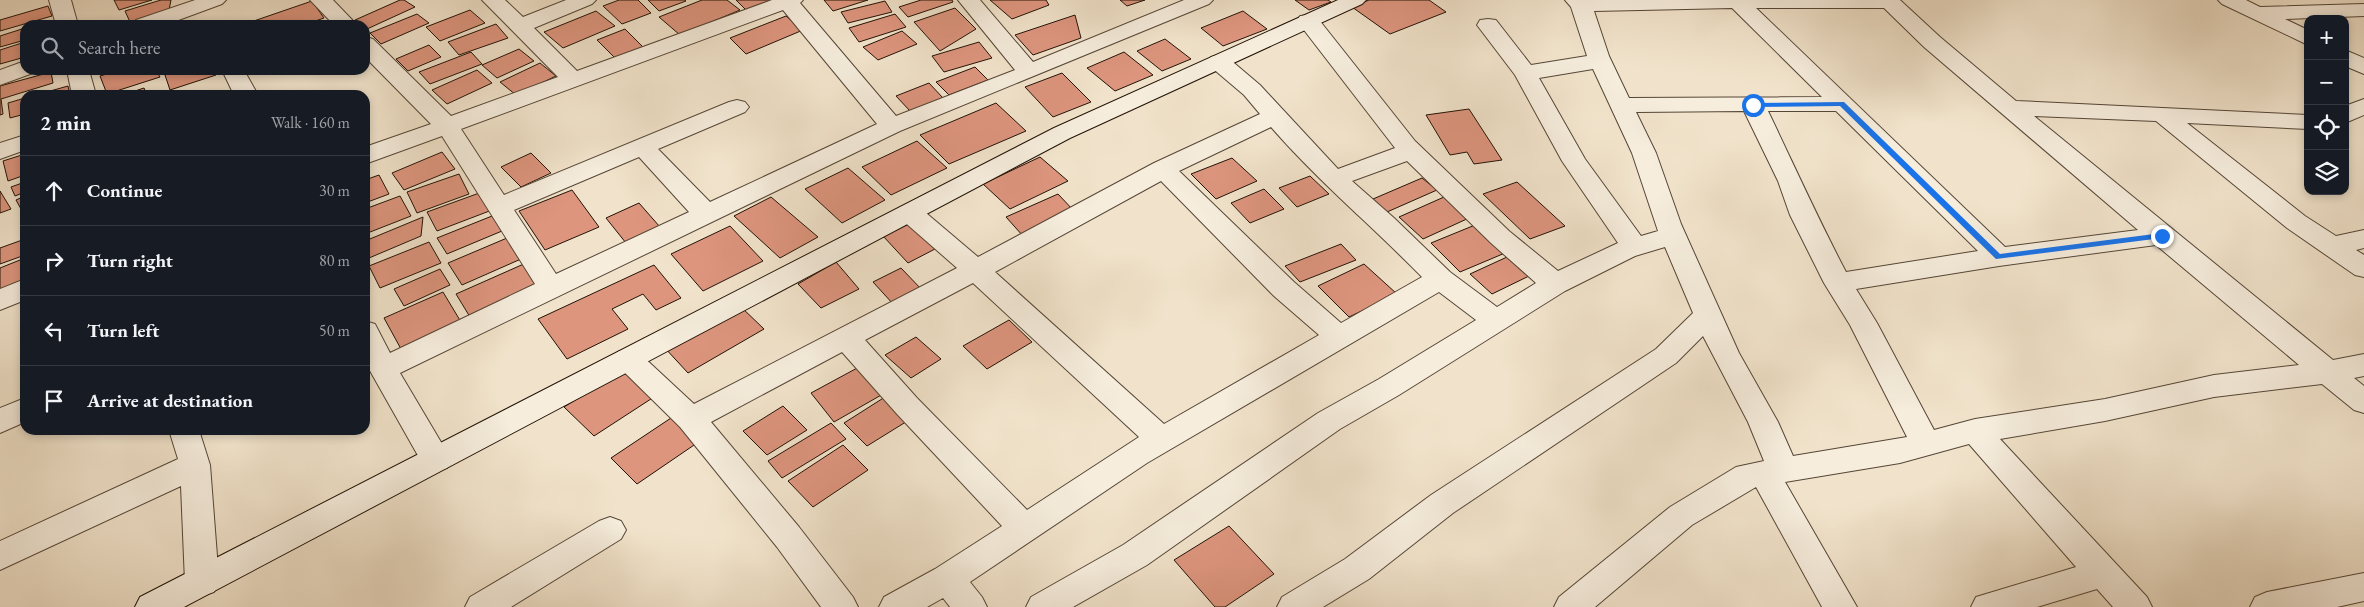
<!DOCTYPE html>
<meta charset="utf-8">
<style>
body{margin:0;font-family:"EB Garamond",serif;background:#20242c;color:#f1f3f6}
.controls{position:absolute;right:15px;top:15px;display:grid;overflow:hidden;border-radius:10px;box-shadow:0 2px 8px #0003}
.controls button{width:45px;height:45px;display:grid;place-items:center;padding:0;border:0;border-bottom:1px solid #363941;background:#171b24;color:#f1f3f6;font:25px sans-serif}
.stop{position:absolute;width:15px;height:15px;margin:-11px;border:4px solid #1a73e8;border-radius:50%;background:#fff}
.stop.end{background:#1a73e8;border-color:#fff;box-shadow:0 1px 5px #0008}
.list{margin:0;padding:0;list-style:none}
h2{display:flex;justify-content:space-between;align-items:center;height:65px;margin:0;padding:0 20px;font-size:21px}
h2 small{font-size:16px;font-weight:400;color:#9ea1a6}
.list li{display:grid;grid-template-columns:32px 1fr auto;gap:15px;align-items:center;box-sizing:border-box;height:70px;padding:0 20px;border-top:1px solid #363941}
.list b{display:block;font-size:19px;white-space:nowrap}
.list em{font-size:16px;font-style:normal;color:#9ea1a6}
.icon{flex:none;width:28px;height:28px;fill:none;stroke:currentColor;stroke-width:2;stroke-linecap:round;stroke-linejoin:round}
.map{position:relative;flex:none;width:2364px;height:607px;overflow:hidden}
.search{position:absolute;background:#171b24;box-shadow:0 2px 8px #0003;left:20px;top:20px;width:350px;height:55px;display:flex;align-items:center;gap:12px;box-sizing:border-box;padding:0 18px;border-radius:15px;color:#9ea1a6;font-size:19px}
.panel{position:absolute;background:#171b24;box-shadow:0 2px 8px #0003;left:20px;top:90px;width:350px;height:345px;border-radius:15px}
.map>svg:first-child{display:block}
</style>
<div class="map">
<svg width="2364" height="607" viewBox="0 0 2364 607">
<rect width="100%" height="100%" fill="#f1e3cb"/>
<filter id="stains"><feTurbulence type="fractalNoise" baseFrequency=".004" numOctaves="4"/><feColorMatrix values="0 0 0 0 .2 0 0 0 0 .09 0 0 0 0 .02 0 0 0 .5 -.17"/></filter>
<radialGradient id="worn" r=".72"><stop offset=".6" stop-color="#630" stop-opacity="0"/><stop offset="1" stop-color="#630" stop-opacity=".3"/></radialGradient>
<path fill="#dd957e" stroke="#211205" d="M114 0H152L119 10Z
M161 0H171L169 10 130 22 125 11Z
M400 0H404L415 7 367 29 355 20Z
M619 0H638L651 13 622 24 603 6Z
M648 0H685L686 1 659 11Z
M702 0H727L740 10 680 35 659 17Z
M736 0H773L746 10Z
M824 0H868L833 11Z
M921 0H952L953 2 908 17 899 7Z
M990 0H1046L1049 5 1012 19Z
M1120 0H1145L1127 6Z
M1295 0H1328L1331 2 1309 10Z
M1369 0H1429L1446 12 1390 34 1352 7Z
M312 1 324 18 304 25 245 24Z
M885 1 892 12 848 23 841 12Z
M48 6 52 16 0 31V20Z
M955 8 976 29 940 51 914 22Z
M470 10 485 23 440 41 426 27Z
M596 11 615 26 563 48 544 32Z
M1243 11 1267 29 1223 46 1201 28Z
M417 14 429 23 381 44 370 33Z
M895 14 906 27 859 42 849 28Z
M1075 15 1081 38 1033 55 1015 35Z
M786 16 803 30 746 54 730 38Z
M496 24 508 38 459 55 448 42Z
M25 28V40L0 47V36Z
M625 29 643 47 615 58 597 40Z
M902 31 917 44 878 60 863 47Z
M1165 39 1191 59 1162 71 1137 51Z
M25 42V57L0 64V50Z
M979 42 992 58 944 72 932 56Z
M429 45 441 57 408 71 396 59Z
M519 49 534 61 497 78 482 65Z
M471 52 482 64 430 84 419 72Z
M1124 52 1153 75 1115 91 1087 68Z
M540 63 556 76 516 95 500 82Z
M975 67 988 80 949 95 936 82Z
M120 70H156L160 77 107 94 100 76Z
M180 70H214L216 75 170 90 165 75Z
M477 70 492 83 447 104 432 90Z
M51 72 53 83 1 99 3 114 0 115V86Z
M1062 73 1091 102 1053 117 1025 87Z
M929 83 943 98 910 111 896 96Z
M68 86 70 95H36Z
M144 88 147 95H123Z
M25 98V114L10 118 8 103Z
M996 103 1026 131 949 164 920 135Z
M1469 109 1502 160 1474 164 1467 152 1450 155 1426 115Z
M917 141 947 168 891 195 862 167Z
M442 152 455 169 404 190 392 173Z
M531 153 551 173 521 187 501 167Z
M25 154V175L8 181 3 161Z
M1040 157 1068 181 1010 209 983 184Z
M1232 158 1257 181 1216 199 1191 174Z
M848 168 885 200 842 223 805 189Z
M459 174 469 194 417 213 407 192Z
M379 175 389 194 365 203V180Z
M1310 176 1329 194 1297 207 1279 188Z
M1422 178 1437 190 1387 212 1373 199Z
M25 182V192L15 196 11 187Z
M1517 182 1565 226 1530 239 1483 194Z
M1264 189 1284 209 1250 223 1231 203Z
M572 190 599 227 545 250 519 211Z
M0 191 11 209 0 213Z
M482 192 492 210 437 231 427 212Z
M1058 194 1075 212 1023 236 1006 217Z
M25 196V207L21 209 16 200Z
M400 196 411 216 365 234V209Z
M771 197 818 237 780 258 734 216Z
M1444 197 1469 218 1423 239 1399 217Z
M639 203 660 227 626 243 606 218Z
M492 216 502 231 447 254 437 238Z
M423 217 421 236 369 258 365 250V241Z
M909 224 935 249 908 263 883 236Z
M1475 225 1505 253 1460 272 1431 243Z
M730 226 763 261 703 291 671 254Z
M507 238 521 259 462 285 448 263Z
M25 239V255L0 264V248Z
M429 242 441 263 380 288 369 266Z
M1341 244 1356 260 1300 282 1285 266Z
M1507 257 1529 276 1492 294 1470 274Z
M25 258V282L0 292V268Z
M836 262 859 289 821 308 798 284Z
M526 263 541 285 470 317 456 294Z
M1364 264 1397 294 1349 317 1318 286Z
M654 265 681 298 656 310 643 294 612 309 628 329 567 359 538 319Z
M901 268 923 291 894 305 873 282Z
M440 269 450 285 404 306 394 289Z
M443 292 461 322 401 349 384 318Z
M740 306 764 329 688 373 664 347Z
M1009 320 1032 342 987 369 963 346Z
M916 337 941 359 911 378 885 355Z
M859 367 883 394 834 422 811 393Z
M624 370 654 397 594 436 564 407Z
M885 397 909 420 867 446 844 423Z
M783 406 807 430 767 455 743 431Z
M671 418 697 443 637 484 611 458Z
M831 423 846 439 782 478 768 461Z
M843 445 868 470 813 507 788 481Z
M1229 526 1274 574 1225 607H1215L1174 560Z"/>
<g fill="none" stroke-linecap="round" stroke-linejoin="round">
<g stroke="#554636" stroke-width="2">
<path id="street" d="M49 0H71L78 25H56Z
M195 0H226L222 4 165 25H133L136 20Z
M310 0H333L357 25H334Z
M482 0H505L523 17 566 0H596L592 4 534 28 577 71 772 0H803L800 3 896 116 1015 70 958 0H980L1033 62 1184 0H1213L1209 4 900 131 400 373 451 459 447 468 436 471 425 468 369 369 365 361V321L375 324 390 353 535 284 442 136 365 164V147L431 124 365 57V37L373 39 451 116 558 77ZM783 10 877 124 710 202 658 149 745 112 749 107 745 102 737 100 729 102 504 195 461 129ZM639 157 689 212 556 274 514 210Z
M1565 0H1900L1940 37 2016 101 2308 115V129L2187 123 2305 216 2336 236 2364 230V248L2356 250 2364 255V277L2355 275 2287 228 2156 121 2034 116 2333 360 2364 354V376L2354 378 2364 386V413L2354 410 2322 384 2214 397 2105 421 2000 439 2147 597 2152 607H2113L2097 589 2037 607H1971L1976 597 2076 567 1969 444 1900 463 1785 482 1857 607H1822L1756 487 1692 525 1595 607H1554L1559 597 1670 507 1736 467 1764 461 1748 422 1703 336 1676 363 1453 513 1369 579 1323 607H1277L1282 597 1345 559 1431 495 1656 349 1693 313 1665 247 1635 256 1565 291 1399 395 1340 429 1147 565 1073 607H1026L1031 597 1123 545 1318 413 1379 379 1476 320 1439 292 1147 463 970 582 982 597 987 607H950L943 598 927 607H879L884 597 935 569 1002 526 897 414 842 352 711 422 799 527 853 597 858 607H821L777 547 680 427 618 366 614 359 618 352 628 348 638 352 694 404 957 268 901 219 897 213 901 207 910 205 919 207 978 257 1154 163 1260 114 1244 95 1211 67 1208 62 1211 57 1219 55 1227 57 1260 85 1338 169 1395 148 1297 21 1300 16 1308 15 1316 16 1415 141 1509 231 1558 271 1618 243 1562 161 1515 75 1477 25 1480 20 1488 19 1496 20 1531 65 1587 56 1571 7ZM1732 8 1822 97 1629 98 1609 56 1594 11ZM1756 8H1884L1924 47 2138 230 2005 247ZM1593 69 1632 153 1658 231 1641 236 1585 159 1539 78ZM1744 111 1778 181 1790 215 1824 283 1850 325 1907 437 1793 456 1778 422 1739 353 1681 224 1656 153 1636 112ZM1768 111H1836L1978 251 1846 272C1818 219 1794 165 1768 111ZM1271 127C1318 181 1372 226 1422 277L1341 323 1294 282 1179 171ZM1407 161 1491 243 1536 283 1497 307 1450 272 1394 218 1352 181ZM1161 181 1274 296 1319 335 1164 424 995 272ZM2156 245 2299 365 2214 375 2105 399 1975 419 1934 430 1877 323 1856 289 1999 266ZM973 283 1139 437 1027 510 917 398 865 340Z
M2218 0H2246L2260 7 2364 4V16L2285 19 2308 30V45L2222 4Z
M2345 50 2364 58V74L2345 66Z
M25 61V70H35L33 73 0 85V70Z
M67 70H89L96 95H72Z
M222 70H244L258 95H234Z
M2364 99V115L2345 123V106Z
M25 135V150L0 159V143Z
M25 279V300L0 310V289Z
M25 398V422L0 433V408Z
M169 430H199L210 465 219 582 214 592 202 596 190 592 185 582 181 486 0 570V541L178 459Z
M610 517 621 521 626 530 621 539 511 607H465L470 597 599 521Z
M2364 573V601L2337 607H2250L2255 597 2267 592Z"/>
</g>
<g stroke="#211205" stroke-width="2">
<path id="secondary" d="M1338 0H1366L1362 4 1070 138 184 607H135L140 597 1054 128Z"/>
</g>
<use href="#street" fill="#f6eddd" fill-rule="evenodd"/>
<use href="#secondary" fill="#f6eddd" fill-rule="evenodd"/>
</g>
<path fill="#1a73e8" d="M1844 102 2000 254 2162 233 2166 236 2162 238 1996 259 1840 106 1753 107 1749 105 1753 103Z"/>
<rect width="100%" height="100%" filter="url(#stains)"/>
<rect width="100%" height="100%" fill="url(#worn)"/>
</svg>
<div class="controls">
<button>+</button>
<button>−</button>
<button><svg class="icon" aria-label="locate" viewBox="0 0 24 24"><circle cx="12" cy="12" r="6"/><path d="M12 2v4M12 18v4M2 12h4M18 12h4"/></svg></button>
<button><svg class="icon" aria-label="layers" viewBox="0 0 24 24"><path d="M12 4l9 5-9 5-9-5zM3 14l9 5 9-5"/></svg></button>
</div>
<div class="stop" style="left:1753px;top:105px"></div>
<div class="stop end" style="left:2162px;top:236px"></div>
<div class="search"><svg class="icon" aria-label="search" viewBox="0 0 24 24"><circle cx="10" cy="10" r="6"/><path d="M15 15l6 6"/></svg>Search here</div>
<section class="panel">
<h2>2 min<small>Walk · 160 m</small></h2>
<ul class="list">
<li><svg class="icon" aria-label="ahead" viewBox="0 0 24 24"><path d="M12 20V5M6 11l6-6 6 6"/></svg><div><b>Continue</b></div><em>30 m</em></li>
<li><svg class="icon" aria-label="right" viewBox="0 0 24 24"><path d="M7 20v-9h11M14 6l5 5-5 5"/></svg><div><b>Turn right</b></div><em>80 m</em></li>
<li><svg class="icon" aria-label="left" viewBox="0 0 24 24"><path d="M17 20v-9H6M10 6l-5 5 5 5"/></svg><div><b>Turn left</b></div><em>50 m</em></li>
<li><svg class="icon" aria-label="arrive" viewBox="0 0 24 24"><path d="M6 21V4h12l-3 4 3 4H6"/></svg><div><b>Arrive at destination</b></div></li>
</ul>
</section>
</div>
